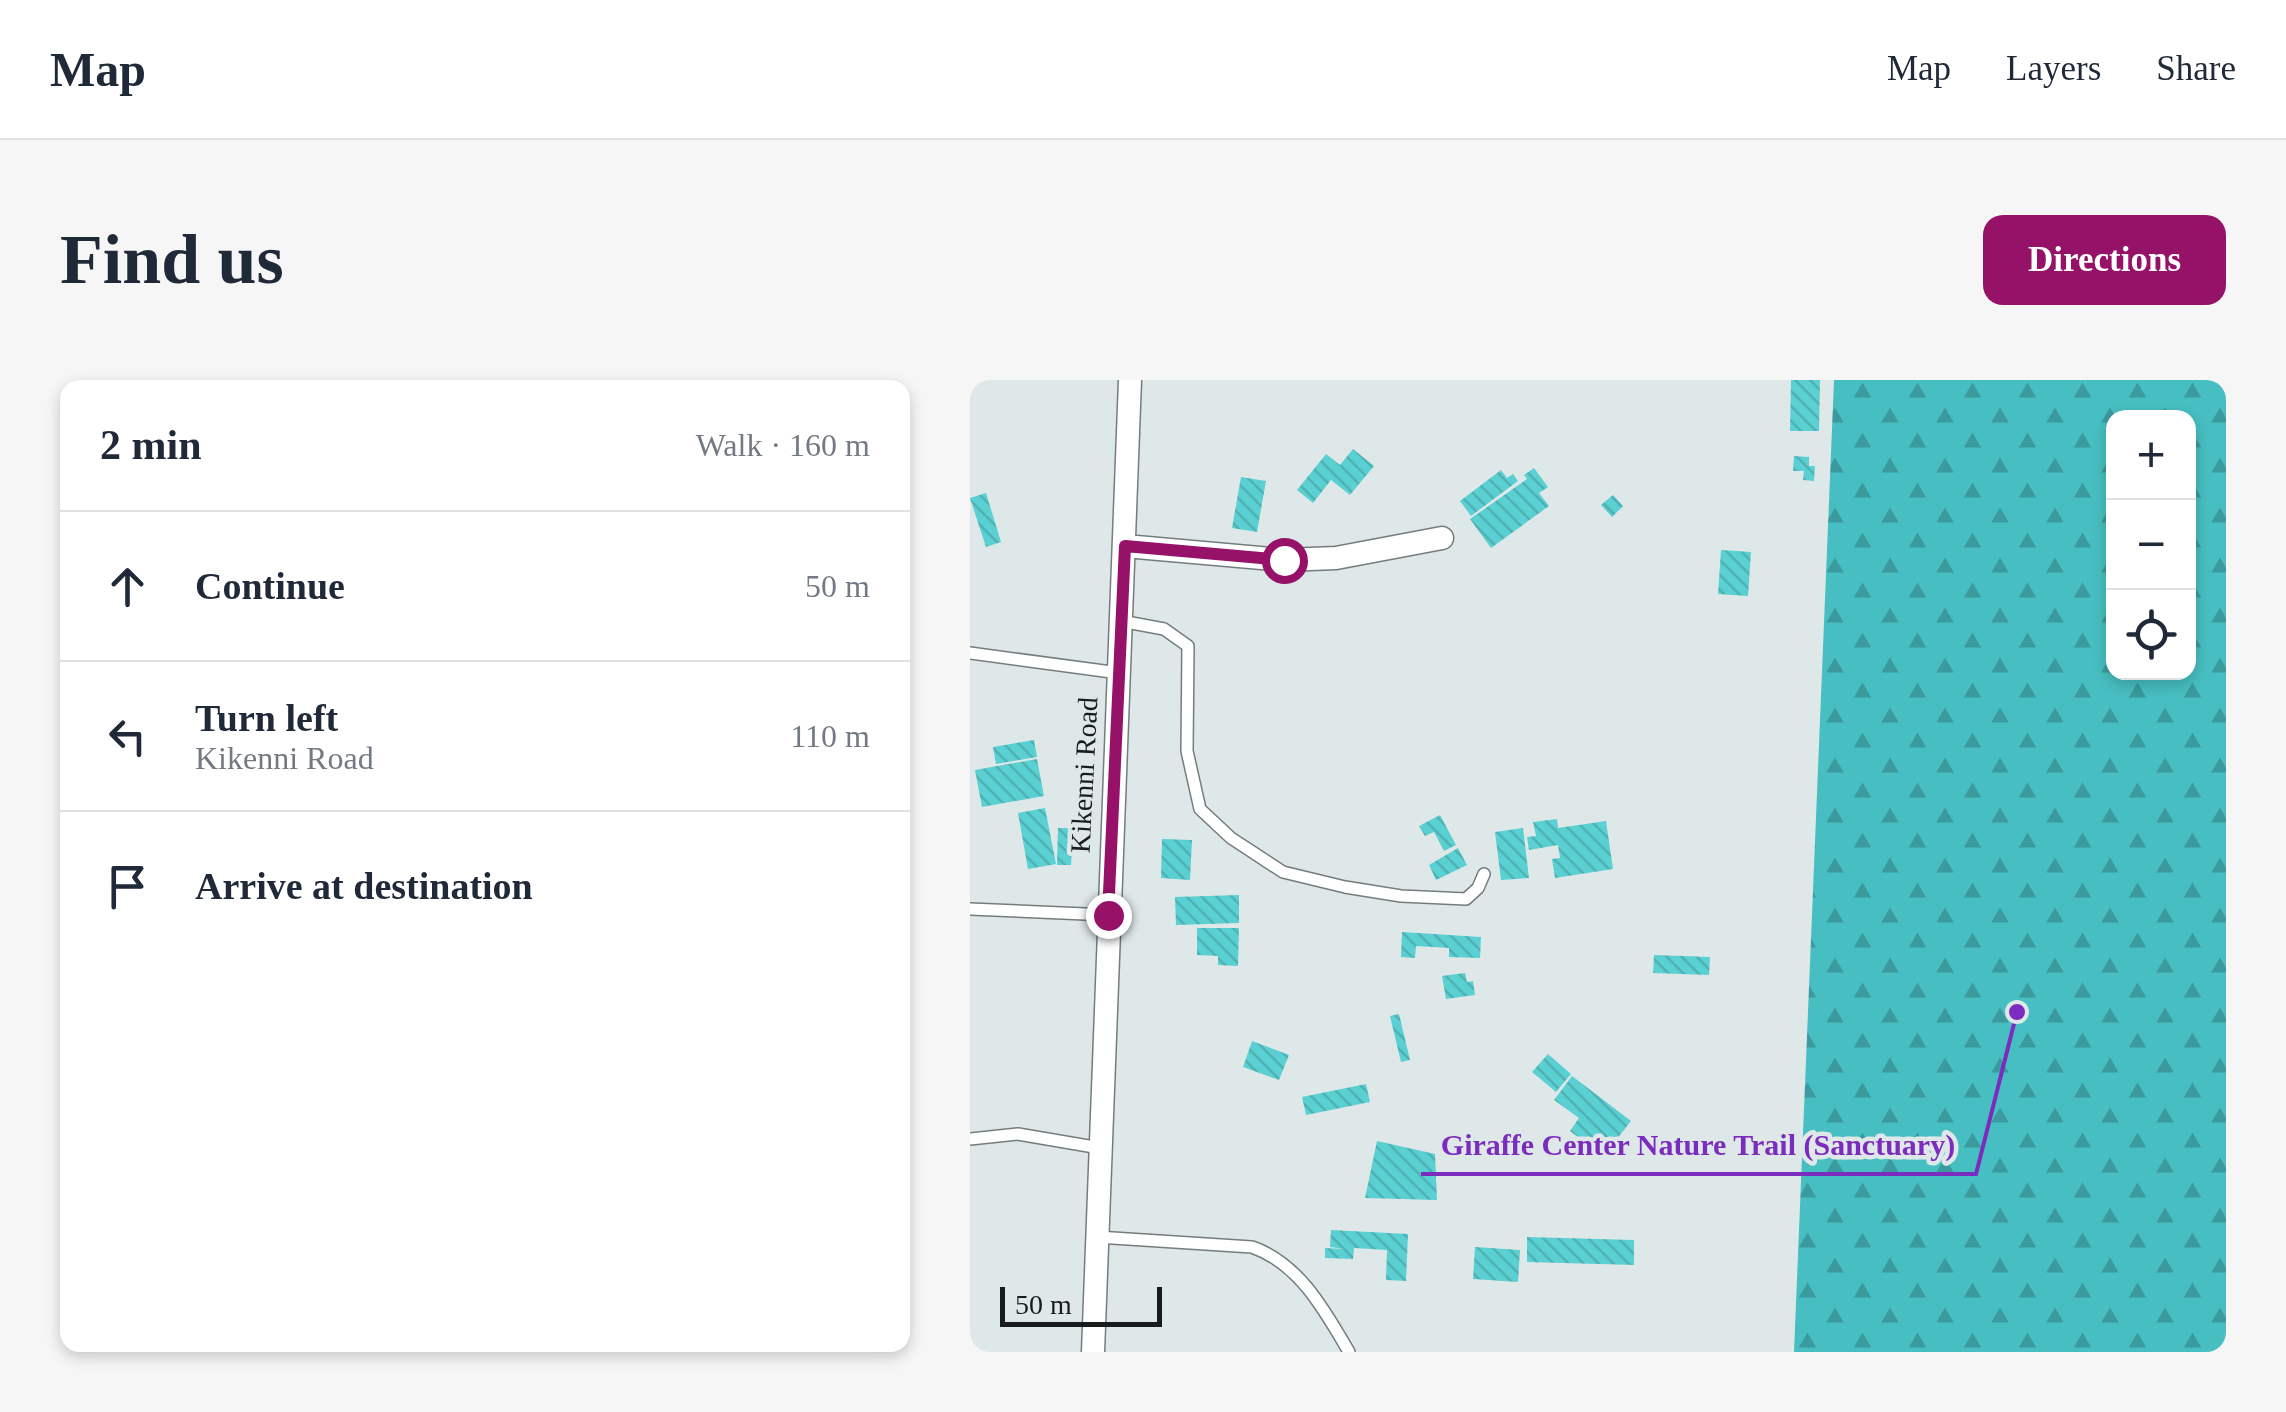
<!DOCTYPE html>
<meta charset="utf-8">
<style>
body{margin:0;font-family:Georgia,serif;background:#f6f6f7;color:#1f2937}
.controls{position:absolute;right:30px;top:30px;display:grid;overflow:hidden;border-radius:20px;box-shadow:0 5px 15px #0003}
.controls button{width:90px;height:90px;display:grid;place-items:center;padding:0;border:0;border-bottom:2px solid #e0e1e3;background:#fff;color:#1f2937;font:50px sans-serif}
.scale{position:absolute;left:30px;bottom:25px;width:162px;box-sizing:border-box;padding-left:10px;border:5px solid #181c1c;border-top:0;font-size:28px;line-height:35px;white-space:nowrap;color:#181c1c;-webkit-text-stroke:8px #dfe8e8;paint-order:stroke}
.stop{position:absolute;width:30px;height:30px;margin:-22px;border:8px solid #961269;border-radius:50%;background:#fff}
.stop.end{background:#961269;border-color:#fff;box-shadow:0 2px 10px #0008}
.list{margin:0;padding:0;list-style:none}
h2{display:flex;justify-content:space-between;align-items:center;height:130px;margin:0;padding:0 40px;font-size:42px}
h2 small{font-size:32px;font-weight:400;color:#747a83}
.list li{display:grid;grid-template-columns:65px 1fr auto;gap:30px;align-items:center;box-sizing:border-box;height:150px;padding:0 40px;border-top:2px solid #e0e1e3}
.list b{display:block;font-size:38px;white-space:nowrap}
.list p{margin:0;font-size:32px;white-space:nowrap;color:#747a83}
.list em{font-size:32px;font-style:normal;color:#747a83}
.icon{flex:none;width:55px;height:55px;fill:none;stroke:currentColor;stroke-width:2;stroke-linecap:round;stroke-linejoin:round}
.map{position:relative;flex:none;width:1256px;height:972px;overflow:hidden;border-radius:20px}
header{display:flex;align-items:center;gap:60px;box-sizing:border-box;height:140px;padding:0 50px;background:#fff;border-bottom:2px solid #e0e1e3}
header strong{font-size:48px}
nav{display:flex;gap:55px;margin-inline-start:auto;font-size:35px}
.intro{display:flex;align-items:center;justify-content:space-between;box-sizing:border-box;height:240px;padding:0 60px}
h1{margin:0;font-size:70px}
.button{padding:25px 45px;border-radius:20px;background:#961269;color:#fff;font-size:35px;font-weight:700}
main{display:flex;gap:60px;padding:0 60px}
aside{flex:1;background:#fff;border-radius:20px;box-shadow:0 5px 15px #0003}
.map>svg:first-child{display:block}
</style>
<header>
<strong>Map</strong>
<nav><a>Map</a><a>Layers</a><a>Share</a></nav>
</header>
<div class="intro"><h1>Find us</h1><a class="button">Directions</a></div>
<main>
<aside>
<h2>2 min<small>Walk · 160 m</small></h2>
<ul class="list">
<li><svg class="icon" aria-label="ahead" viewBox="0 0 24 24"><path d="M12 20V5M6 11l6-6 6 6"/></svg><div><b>Continue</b></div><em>50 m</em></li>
<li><svg class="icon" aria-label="left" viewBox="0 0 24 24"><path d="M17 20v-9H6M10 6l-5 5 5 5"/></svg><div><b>Turn left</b><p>Kikenni Road</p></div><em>110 m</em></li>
<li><svg class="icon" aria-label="arrive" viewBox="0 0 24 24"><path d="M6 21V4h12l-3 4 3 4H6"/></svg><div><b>Arrive at destination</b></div></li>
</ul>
</aside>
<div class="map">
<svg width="1256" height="972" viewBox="0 0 1256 972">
<defs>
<pattern id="forest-firs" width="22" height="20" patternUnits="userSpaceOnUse" patternTransform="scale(2.5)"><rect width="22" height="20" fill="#47bfc2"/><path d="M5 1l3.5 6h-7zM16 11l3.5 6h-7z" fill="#3a9a9d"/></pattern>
<pattern id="building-back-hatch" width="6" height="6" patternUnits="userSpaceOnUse" patternTransform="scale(2.5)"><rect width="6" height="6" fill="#5ad0d3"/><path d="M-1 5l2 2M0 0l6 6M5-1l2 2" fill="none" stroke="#4eb2b5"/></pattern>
</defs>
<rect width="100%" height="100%" fill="#dfe8e8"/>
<path fill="url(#forest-firs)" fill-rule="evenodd" d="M864 0H1256V972H824ZM1144 38H1218V292H1144Z"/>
<path fill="url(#building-back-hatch)" d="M821 0H850L849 51H820Z
M383 69 404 86 380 115 361 100 343 123 327 110 356 74 370 85Z
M824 76 839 77V86H845L844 101 833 100 834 91H823Z
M564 88 578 107 569 113 579 126 521 168 500 139 557 99 554 95Z
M531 90 537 98 543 94 548 101 501 136 490 121Z
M271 97 296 101 287 152 262 148Z
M16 113 31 162 16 167 0 118Z
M643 115 653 126 642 137 631 125Z
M751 170 781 172 778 216 748 214Z
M64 360 67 377 26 384 23 367Z
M67 379 74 416 12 427 5 390Z
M75 428 86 484 58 489 48 433Z
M470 435 486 465 474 471 464 452 455 456 449 446Z
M587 439 588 448 636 441 643 489 585 498 582 479 590 478 588 465 559 470 557 457 566 456 563 442Z
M88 448H103L101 485H87Z
M553 448 559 498 531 500 525 452Z
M192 459 222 460 220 500 191 498Z
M488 468 497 485 466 500 459 485Z
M269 515V543L206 545 205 517Z
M227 548H269L268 586 248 585V576L227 575Z
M432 552 511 557 510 578 479 577V568L446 566 445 578 431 577Z
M684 575 740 577 739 595 683 593Z
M495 593 497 602 503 601 505 615 476 619 472 596Z
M429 634 440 680 431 682 420 636Z
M282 661 319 675 309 700 273 687Z
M578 674 601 694 586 712 562 692Z
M602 696 661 741 643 764 634 758 625 770 600 751 609 738 584 720Z
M396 704 400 722 336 735 332 717Z
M407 761 465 774 467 820 395 818Z
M361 850 438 854 436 901 416 900 417 870 384 868 383 879 355 878V868L375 869 360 867Z
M557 857 664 860V885L557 882Z
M505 867 550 870 548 902 503 899Z"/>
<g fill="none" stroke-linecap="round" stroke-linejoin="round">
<g stroke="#747d7d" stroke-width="14">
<path id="service" d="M151 241 194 249 218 266 217 371 230 429 261 458 313 492 375 507 431 516 496 519 508 508 514 494
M0 273 149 293
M0 529 138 535
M0 759 48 754 130 768
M127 857 282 867C329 883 355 931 379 972"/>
</g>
<g stroke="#747d7d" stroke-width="25">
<path id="minor" d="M155 166 314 180 366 178 472 158
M123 972 160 0"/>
</g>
<use href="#service" stroke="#fff" stroke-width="11"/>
<use href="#minor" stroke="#fff" stroke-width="22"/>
</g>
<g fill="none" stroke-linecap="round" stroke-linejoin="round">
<path stroke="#961269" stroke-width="12" d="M138 535 155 166 314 180"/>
</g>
<g text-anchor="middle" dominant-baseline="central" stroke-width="9" stroke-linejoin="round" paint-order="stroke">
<g font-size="28" fill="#181c1c" stroke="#dfe8e8">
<text transform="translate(114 395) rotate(-87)">Kikenni Road</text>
</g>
</g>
<path fill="none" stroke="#7b2cbf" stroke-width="4" d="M1047 632L1006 794H451"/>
<circle fill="#7b2cbf" stroke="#dfe8e8" stroke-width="4" cx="1047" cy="632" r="10"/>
<g font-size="30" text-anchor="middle" font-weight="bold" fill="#7b2cbf" stroke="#dfe8e8" stroke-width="9" stroke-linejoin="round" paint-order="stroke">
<text x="728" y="775">Giraffe Center Nature Trail (Sanctuary)</text>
</g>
</svg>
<div class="controls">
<button>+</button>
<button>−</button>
<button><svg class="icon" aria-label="locate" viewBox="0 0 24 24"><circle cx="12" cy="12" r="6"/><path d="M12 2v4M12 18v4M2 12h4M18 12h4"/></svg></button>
</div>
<div class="scale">50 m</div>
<div class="stop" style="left:314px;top:180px"></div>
<div class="stop end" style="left:138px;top:535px"></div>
</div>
</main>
